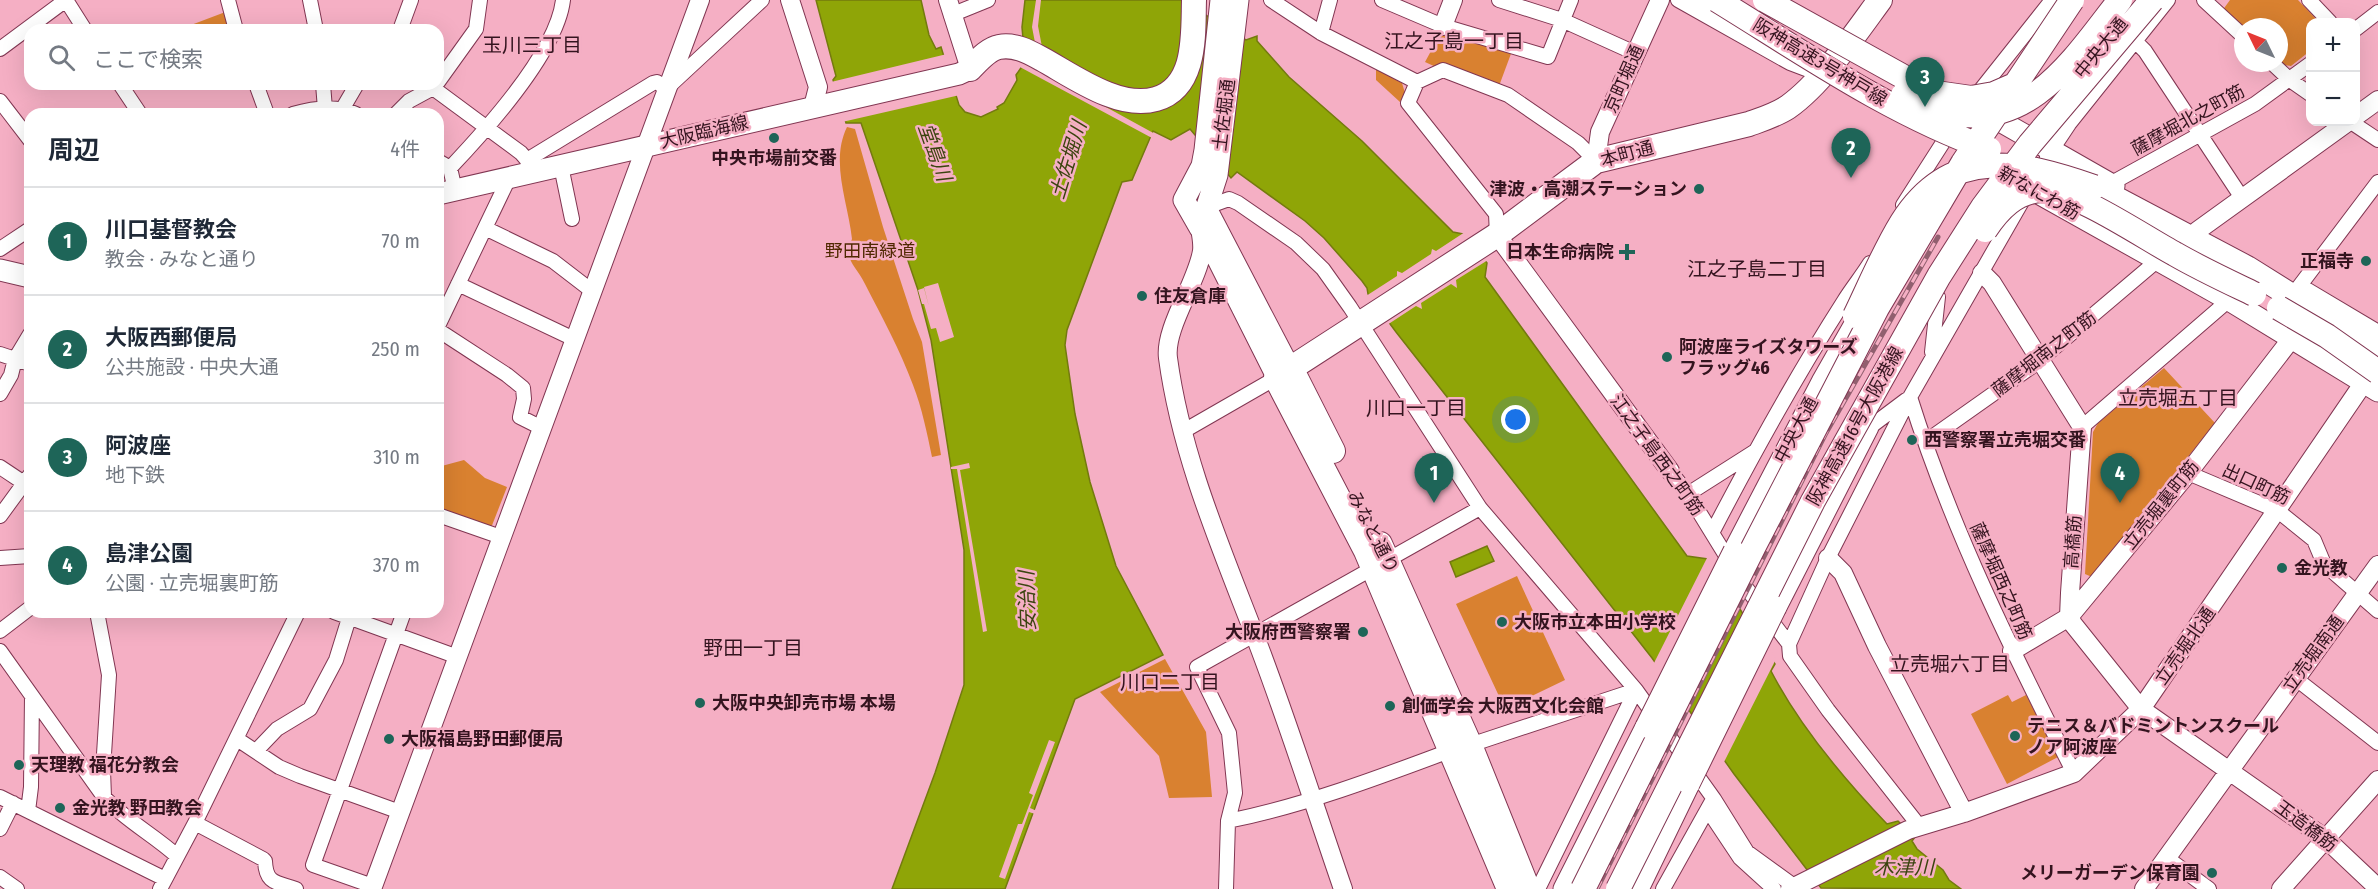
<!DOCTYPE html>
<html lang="ja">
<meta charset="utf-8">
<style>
body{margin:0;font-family:"Fira Sans Condensed","Noto Sans JP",sans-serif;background:#f6f6f7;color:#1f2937}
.controls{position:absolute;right:18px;top:18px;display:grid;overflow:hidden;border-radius:12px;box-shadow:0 6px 24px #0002}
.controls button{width:54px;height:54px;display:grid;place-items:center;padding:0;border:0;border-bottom:2px solid #e0e1e3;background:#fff;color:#1f2937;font:30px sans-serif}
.compass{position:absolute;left:2234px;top:18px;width:54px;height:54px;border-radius:50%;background:#fff;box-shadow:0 6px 24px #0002;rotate:313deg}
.you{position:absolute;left:1516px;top:420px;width:21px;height:21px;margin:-15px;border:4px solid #fff;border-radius:50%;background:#1a73e8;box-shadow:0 0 0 9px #1a73e833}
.badge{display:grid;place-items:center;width:39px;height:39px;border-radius:50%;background:#1e6558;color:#fff;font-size:20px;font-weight:700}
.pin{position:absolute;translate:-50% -50px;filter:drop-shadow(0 2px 3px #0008)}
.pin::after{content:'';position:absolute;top:32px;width:21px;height:18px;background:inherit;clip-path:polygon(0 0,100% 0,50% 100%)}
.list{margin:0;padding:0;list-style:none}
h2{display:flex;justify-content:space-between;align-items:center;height:78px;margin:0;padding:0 24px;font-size:26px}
h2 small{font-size:20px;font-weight:400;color:#747a83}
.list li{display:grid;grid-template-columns:39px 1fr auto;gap:18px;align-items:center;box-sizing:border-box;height:108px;padding:0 24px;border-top:2px solid #e0e1e3}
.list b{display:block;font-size:22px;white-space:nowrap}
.list p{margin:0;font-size:20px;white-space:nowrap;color:#747a83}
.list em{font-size:20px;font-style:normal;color:#747a83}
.icon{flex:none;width:33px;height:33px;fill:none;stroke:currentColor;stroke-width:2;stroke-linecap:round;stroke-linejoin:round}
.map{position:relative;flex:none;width:2378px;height:889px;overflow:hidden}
.search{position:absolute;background:#fff;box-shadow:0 6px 24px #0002;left:24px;top:24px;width:420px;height:66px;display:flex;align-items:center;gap:15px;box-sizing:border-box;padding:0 21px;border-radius:18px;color:#747a83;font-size:22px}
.panel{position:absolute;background:#fff;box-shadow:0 6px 24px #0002;left:24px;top:108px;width:420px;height:510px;border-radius:18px}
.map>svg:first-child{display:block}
</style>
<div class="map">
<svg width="2378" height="889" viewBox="0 0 2378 889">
<rect width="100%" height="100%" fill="#f5afc4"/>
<path fill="#d98130" d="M2230 0H2298L2319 22H2310V51L2291 66 2284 65 2279 61V27H2243L2222 11Z
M228 11 234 30H193L191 25Z
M1443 29 1512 51 1499 86 1443 63 1436 67 1425 62Z
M1376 69 1402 83 1405 93 1400 102 1376 80Z
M847 127 855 129 883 227 913 319 922 342 941 455 932 457C927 433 922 408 913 385 900 350 882 317 865 284 856 265 843 261 852 239 848 202 830 162 847 127Z
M2164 368 2215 423 2092 577 2085 574 2093 432 2098 423Z
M464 460 485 478 507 487 491 528 438 508V467Z
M1517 576 1565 680 1505 709 1456 604Z
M1165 659 1206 732 1212 797 1169 798 1159 756 1100 692Z
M2008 695 2012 702 2026 695 2058 757 2007 784 1971 714Z"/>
<path fill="#8fa507" stroke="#747a0e" stroke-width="1.5" d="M816 0H921L929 35 936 49 941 47 959 105 965 112 981 117 998 109 997 107 1004 103 1017 80 1016 75 1025 62 1022 27 1025 0H1191L1199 11 1246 40 1257 36V41L1289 77 1362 141 1453 232 1463 234 1487 263 1485 277 1687 556 1708 559 1775 664 1771 671C1800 727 1843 778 1887 824L1898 821 1915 837 1912 841 1917 849 1943 870 1949 880 1961 889 1821 888 1734 774 1652 658 1396 332 1368 294 1367 288 1362 281 1324 238 1305 221 1237 172 1231 178 1190 129 1171 140 1153 131 1132 180 1122 182 1067 330 1065 345 1075 414 1090 482 1116 566 1163 655 1075 699 1005 889H892L935 773 964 685V550L931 340 918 290 861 123H846L833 80 836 76Z
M1487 546 1494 561 1456 577 1450 562Z"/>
<path fill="#f5afc4" d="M1036 0H1041L1038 26 1043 52 1037 53 1032 27Z
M947 54 960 95 842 122 831 82Z
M1022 61 1157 135 1156 136 1155 135 1152 138 1018 66Z
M1465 232 1488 260 1456 280 1457 288 1451 284 1421 303 1422 309 1416 306 1387 325 1366 296 1397 276V271L1402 273 1431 254 1432 249 1436 251Z
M938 283 954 337 940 342 936 328 931 329 924 304H922L918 290 924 288 929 307 924 287Z
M969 463 970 468 960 470 987 631 983 632 957 469H951V467Z
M1708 556 1730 587 1676 697 1653 665Z
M1756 627 1776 659 1723 764 1701 733Z
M1049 740 1055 742 1030 808 1037 811 1035 814 1029 812 1005 879 999 877 1018 824H1022L1033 795 1029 793Z"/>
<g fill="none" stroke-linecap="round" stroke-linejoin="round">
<g stroke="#813652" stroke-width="16">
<path id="street" d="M66 0 85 30
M228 0 236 30
M310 0 316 30
M1271 0 1321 33 1417 82
M1382 0 1443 26 1548 57 1571 0
M1499 0 1562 20 1635 53
M1678 0 1790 63 1819 74
M2204 0 2243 36
M2309 0 2330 22
M951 15 988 0
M2356 29 2378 12
M400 30 411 0
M1321 33 1330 0
M2135 41 2145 51 2242 198
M0 49 66 0
M2272 63 2290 80 2310 94
M438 82 476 29 480 0
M1417 82 1443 70 1508 95 1578 143 1596 161
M1417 82 1408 103 1496 214 1497 235
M120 84 140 114
M256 84 267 114
M323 84 325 109
M433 88 521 153 527 160 529 168
M1975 97 2052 0
M0 101 30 140
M293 114C313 108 337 105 356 114
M343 114V108L357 84
M396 114 409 101 433 88 436 84
M2351 122 2378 140
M2047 157 2069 124 2168 0
M527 160 653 83 657 82 666 89 762 0
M438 161 450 168 455 190
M561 166 572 219
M450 168C486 130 557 52 563 0
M2110 184 2255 104 2310 64
M1903 205 1951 130
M1207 207 1229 199 1238 203 1296 243 1323 269 1350 307 1480 508 1636 690 1470 745
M487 229 553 261 592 291
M0 249 30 229
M458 284 574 339
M2298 288 2378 182
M438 326 509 178
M438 330 507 375 523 388 524 399 520 417 542 428
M1932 352 1938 297
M0 354 30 364
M0 394 11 375 15 359 30 334
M1910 397C1951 528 2012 651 2074 773
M2082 427 2229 300
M1866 430 1906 400
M1182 432 1276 378
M1925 442 2034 365 2158 260
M0 467 24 483
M1670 471 1688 494 1744 585 1789 644 1790 656 1828 710 1920 827
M2188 473 2278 511 2314 540 2324 564 2378 611
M1688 494 1754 452
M438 515 501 537
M0 516 30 475
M1712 533C1753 454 1796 376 1844 301 1852 288 1862 276 1870 263
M0 558 30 556
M97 612 109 675 103 770 104 797
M334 612 458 657
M0 631 30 608
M1789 644 1828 558 1910 397 2024 198
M0 651 104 797C125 820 154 835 177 856
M2295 678 2378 743
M237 739 279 767 300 776 400 812
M256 751 277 729 310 709 336 660 349 618
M0 797 165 879
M1714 799 1710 813 1740 858 1774 889
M28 811 31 787 32 696
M1228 821C1303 806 1380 777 1452 750
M195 823 263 859 265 861C266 884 276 882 296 889
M0 829 13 803
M2167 858 2209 889
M0 877 17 889
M373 886 313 865 404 612
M160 889 195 823 298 612
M1226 889 1228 821 1235 793 1229 733 1197 667 1480 508
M1538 889 1636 690 1714 799 1747 852 1798 889
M1663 889 1711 803"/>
</g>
<g stroke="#813652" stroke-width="20">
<path id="secondary" d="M790 0 818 87 813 107
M948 0 970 69
M1443 26 1453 0
M2356 116 2378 100
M1596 161 1600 132 1660 0
M1207 207 1291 368
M1200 228C1201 235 1203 243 1202 251 1197 283 1164 328 1168 358 1181 455 1220 545 1255 636 1287 719 1314 805 1343 889
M2197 231 2348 122
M1204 235 1276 378
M1497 235 1670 471
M1982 273 1992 283 2082 427 2070 593 2069 617 2073 624 2141 709 2326 839 2378 888
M1828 558 1843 573 1877 646 1964 813
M2012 651 2069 617 2188 473 2292 338
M372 889 700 0
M1790 889 1908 830 1964 813 2074 773 2141 709 2371 372
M2144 889 2378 565
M2281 889 2378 780"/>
</g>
<g stroke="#813652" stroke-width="23">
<path id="primary" d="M1698 0 1730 19
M1979 109 2114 186
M1992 167 2229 300 2378 391
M438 194 959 74 970 69
M1200 228 1184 200 1202 166 1205 150 1221 0
M1200 228 1217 175 1238 0
M0 270 30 277
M2306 293 2378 336
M1734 551 1822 382 1867 303
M1776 607 1868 427
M1564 889 1646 727
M1638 889 1689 784"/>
</g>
<g stroke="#813652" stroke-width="26">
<path id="highway" d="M970 69C978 61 988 49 999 47 1015 44 1029 52 1042 59 1073 76 1119 110 1156 99 1197 87 1193 34 1194 0
M2094 187 2247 268 2306 305 2378 355
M1291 368 1333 451
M1380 544 1470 745 1528 889
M1509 889 1366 551 1276 378 1497 235 1596 161 1749 124C1763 119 1776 115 1788 107 1822 83 1855 34 1880 0"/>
</g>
<use href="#street" stroke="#fff" stroke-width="14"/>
<use href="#secondary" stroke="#fff" stroke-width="18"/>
<use href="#primary" stroke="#fff" stroke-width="21"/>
<use href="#highway" stroke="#fff" stroke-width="24"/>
<g stroke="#915f6f" stroke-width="5">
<path id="rail" d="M1597 889 1826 433 1938 237"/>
</g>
<use href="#rail" stroke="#f5afc4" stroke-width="3" stroke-dasharray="9" stroke-linecap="butt"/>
<g stroke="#813652" stroke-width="23" stroke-linecap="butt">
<path id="primary-bridge" d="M1646 727 1734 551
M1689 784 1776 607"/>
</g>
<g stroke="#813652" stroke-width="26" stroke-linecap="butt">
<path id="highway-bridge" d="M1717 0C1805 54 1891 114 1989 149
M1765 0 1911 81 1936 93 1971 98 1994 94 2017 84
M1903 95C1916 101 1928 107 1942 111 2028 135 2075 57 2120 0
M1985 230C1999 209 2016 191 2043 190 2075 190 2145 238 2175 254 2201 269 2227 281 2254 294
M2279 308 2327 336 2378 372
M1855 316C1870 285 1884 251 1902 222 1951 144 2021 162 2094 187
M1583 889 1754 546 1877 308 1963 163 2072 0
M1618 889 1813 501 1939 276 1983 207 2030 144 2152 0"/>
</g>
<use href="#primary-bridge" stroke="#fff" stroke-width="21"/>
<use href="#highway-bridge" stroke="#fff" stroke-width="24"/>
</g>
<g fill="#1e6558" stroke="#f5afc4" stroke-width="2">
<circle cx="774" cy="138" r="6"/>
<circle cx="1699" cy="189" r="6"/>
<path d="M1624 243h6v6h6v6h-6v6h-6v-6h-6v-6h6z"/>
<circle cx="2366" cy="261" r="6"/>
<circle cx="1142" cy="296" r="6"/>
<circle cx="1667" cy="357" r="6"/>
<circle cx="1912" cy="440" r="6"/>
<circle cx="2282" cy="568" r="6"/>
<circle cx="1502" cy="622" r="6"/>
<circle cx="1363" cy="632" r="6"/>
<circle cx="700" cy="703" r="6"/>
<circle cx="1390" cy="706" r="6"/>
<circle cx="2015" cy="736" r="6"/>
<circle cx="389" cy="739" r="6"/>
<circle cx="19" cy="765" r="6"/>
<circle cx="60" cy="808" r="6"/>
<circle cx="2212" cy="873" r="6"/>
</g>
<g text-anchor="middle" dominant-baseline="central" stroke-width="5" stroke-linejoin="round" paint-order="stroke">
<g font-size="18" fill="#34141f" stroke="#f5afc4">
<text transform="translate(2101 48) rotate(-51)">中央大通</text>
<text transform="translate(1820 62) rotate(31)">阪神高速3号神戸線</text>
<text transform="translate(1624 79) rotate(-66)">京町堀通</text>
<text transform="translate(1224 115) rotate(-83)">土佐堀通</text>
<text transform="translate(2188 120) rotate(-29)">薩摩堀北之町筋</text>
<text transform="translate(704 132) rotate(-13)">大阪臨海線</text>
<text transform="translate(1627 154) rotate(-15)">本町通</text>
<text transform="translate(2039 193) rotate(29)">新なにわ筋</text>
<text transform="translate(2044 354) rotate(-38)">薩摩堀南之町筋</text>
<text transform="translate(1855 426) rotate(-61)">阪神高速16号大阪港線</text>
<text transform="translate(1796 430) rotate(-62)">中央大通</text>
<text transform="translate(1657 455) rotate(54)">江之子島西之町筋</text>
<text transform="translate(2256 484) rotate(25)">出口町筋</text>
<text transform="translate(2161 505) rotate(-51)">立売堀裏町筋</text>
<text transform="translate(1373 532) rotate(63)">みなと通り</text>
<text transform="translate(2073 542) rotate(-86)">高橋筋</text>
<text transform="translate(2001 581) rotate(66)">薩摩堀西之町筋</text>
<text transform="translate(2185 646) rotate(-55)">立売堀北通</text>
<text transform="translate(2313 654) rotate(-54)">立売堀南通</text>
<text transform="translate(2306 826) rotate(37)">玉造橋筋</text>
</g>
<g font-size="18" font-weight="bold" fill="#34141f" stroke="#f5afc4" text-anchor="start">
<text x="774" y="158" text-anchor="middle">中央市場前交番</text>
<text x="1687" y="189" text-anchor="end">津波・高潮ステーション</text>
<text x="1614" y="252" text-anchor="end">日本生命病院</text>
<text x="2354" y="261" text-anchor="end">正福寺</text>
<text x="1154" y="296">住友倉庫</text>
<text x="1679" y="347">阿波座ライズタワーズ<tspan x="1679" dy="21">フラッグ46</tspan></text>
<text x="1924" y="440">西警察署立売堀交番</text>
<text x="2294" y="568">金光教</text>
<text x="1514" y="622">大阪市立本田小学校</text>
<text x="1351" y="632" text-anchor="end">大阪府西警察署</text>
<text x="712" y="703">大阪中央卸売市場 本場</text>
<text x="1402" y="706">創価学会 大阪西文化会館</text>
<text x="2027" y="726">テニス＆バドミントンスクール<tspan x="2027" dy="21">ノア阿波座</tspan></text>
<text x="401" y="739">大阪福島野田郵便局</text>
<text x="31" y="765">天理教 福花分教会</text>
<text x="72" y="808">金光教 野田教会</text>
<text x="2200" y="873" text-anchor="end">メリーガーデン保育園</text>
</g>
<g font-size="18" fill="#4f2801" stroke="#f5afc4">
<text x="870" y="251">野田南緑道</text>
</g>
<g font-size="20" fill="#34141f" stroke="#f5afc4">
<text x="1454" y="41">江之子島一丁目</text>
<text x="532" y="45">玉川三丁目</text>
<text x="1757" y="269">江之子島二丁目</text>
<text x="2178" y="398">立売堀五丁目</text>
<text x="1416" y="408">川口一丁目</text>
<text x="753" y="648">野田一丁目</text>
<text x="1950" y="664">立売堀六丁目</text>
<text x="1170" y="682">川口二丁目</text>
</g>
<g font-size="20" font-style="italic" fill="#3b440f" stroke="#f5afc4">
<text transform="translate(935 152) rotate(70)">堂島川</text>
<text transform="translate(1068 160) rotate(-73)">土佐堀川</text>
<text transform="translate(1027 601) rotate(-92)">安治川</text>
<text x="1904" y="867">木津川</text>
</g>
</g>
</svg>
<div class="controls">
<button>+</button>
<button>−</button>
</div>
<svg class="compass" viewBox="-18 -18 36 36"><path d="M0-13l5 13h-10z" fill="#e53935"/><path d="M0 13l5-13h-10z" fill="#747a83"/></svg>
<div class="you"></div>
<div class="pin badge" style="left:1434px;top:503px">1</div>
<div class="pin badge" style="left:1851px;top:178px">2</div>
<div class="pin badge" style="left:1925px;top:107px">3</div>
<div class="pin badge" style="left:2120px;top:503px">4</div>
<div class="search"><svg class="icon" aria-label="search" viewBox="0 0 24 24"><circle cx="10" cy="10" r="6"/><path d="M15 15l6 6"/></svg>ここで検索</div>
<section class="panel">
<h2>周辺<small>4件</small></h2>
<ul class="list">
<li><span class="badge">1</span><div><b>川口基督教会</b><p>教会 · みなと通り</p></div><em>70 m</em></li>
<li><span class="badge">2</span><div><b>大阪西郵便局</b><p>公共施設 · 中央大通</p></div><em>250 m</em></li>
<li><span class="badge">3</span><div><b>阿波座</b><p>地下鉄</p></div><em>310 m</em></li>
<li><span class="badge">4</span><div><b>島津公園</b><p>公園 · 立売堀裏町筋</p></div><em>370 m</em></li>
</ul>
</section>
</div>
